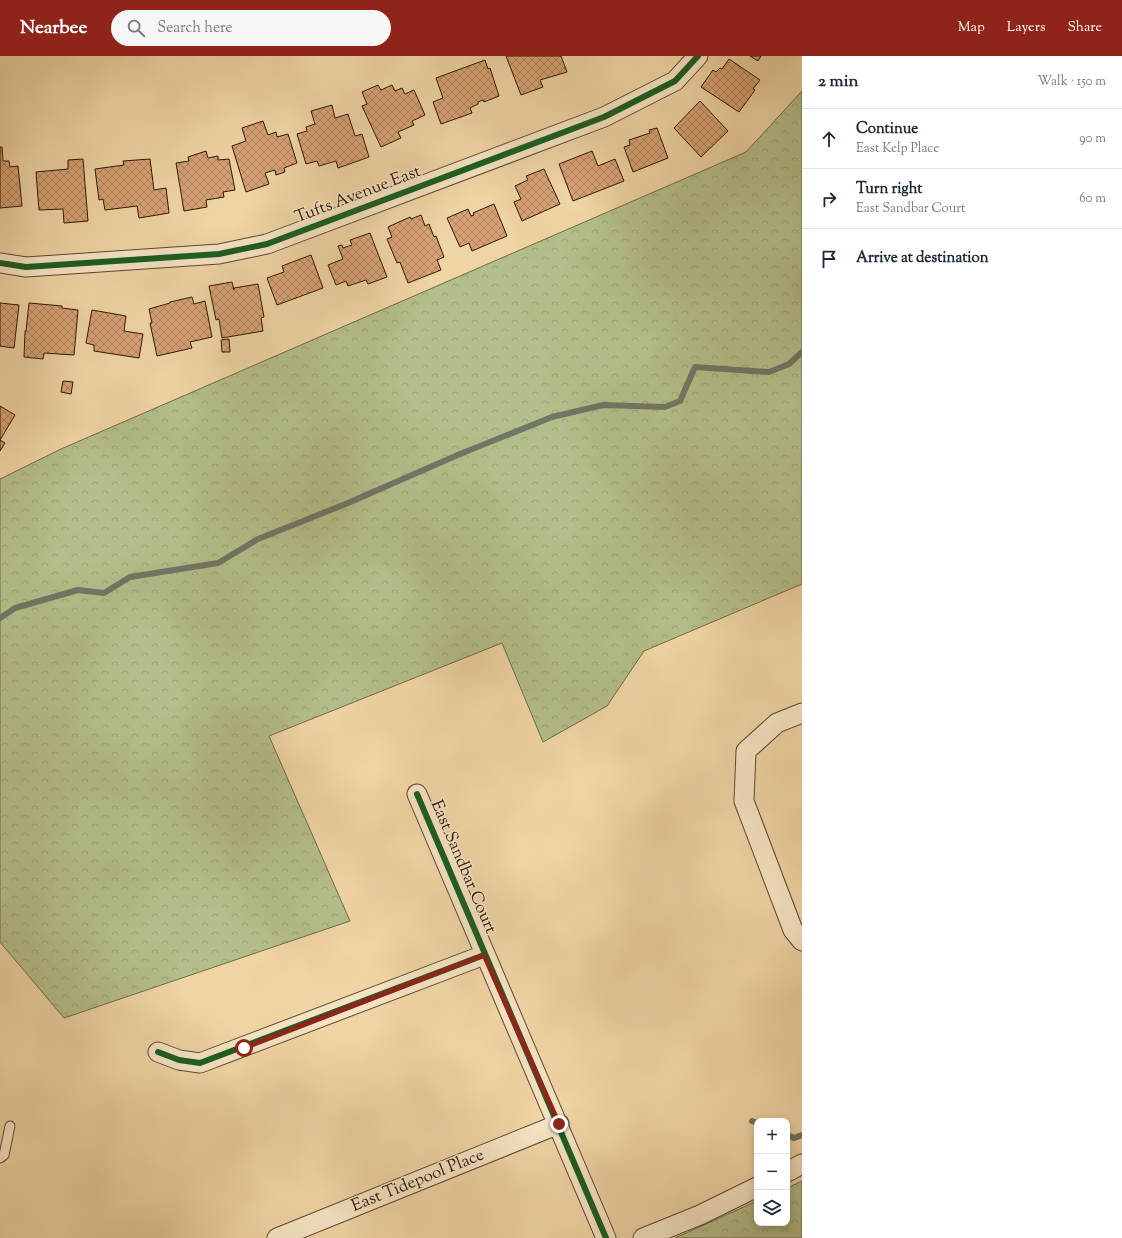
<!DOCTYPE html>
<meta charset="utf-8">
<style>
body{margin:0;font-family:"Sorts Mill Goudy",serif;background:#f6f6f7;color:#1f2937}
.controls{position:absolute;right:12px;bottom:12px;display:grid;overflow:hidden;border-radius:8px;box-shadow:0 2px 10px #0003}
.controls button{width:36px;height:36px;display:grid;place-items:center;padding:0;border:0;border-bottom:1px solid #e0e1e3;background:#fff;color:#1f2937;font:20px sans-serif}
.stop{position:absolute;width:12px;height:12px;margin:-9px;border:3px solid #8f2418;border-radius:50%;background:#fff}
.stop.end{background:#8f2418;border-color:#fff;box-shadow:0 1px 4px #0008}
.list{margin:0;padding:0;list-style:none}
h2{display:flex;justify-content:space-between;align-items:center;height:52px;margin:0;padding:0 16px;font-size:17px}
h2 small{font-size:13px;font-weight:400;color:#747a83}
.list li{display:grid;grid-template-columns:26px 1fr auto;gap:12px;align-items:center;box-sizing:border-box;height:60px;padding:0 16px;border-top:1px solid #e0e1e3}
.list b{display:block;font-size:15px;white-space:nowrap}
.list p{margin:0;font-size:13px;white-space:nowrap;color:#747a83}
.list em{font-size:13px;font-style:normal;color:#747a83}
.icon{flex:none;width:22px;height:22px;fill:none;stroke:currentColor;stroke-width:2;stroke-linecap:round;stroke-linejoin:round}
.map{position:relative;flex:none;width:802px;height:1182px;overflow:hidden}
header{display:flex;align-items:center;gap:24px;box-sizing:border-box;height:56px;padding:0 20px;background:#8f2418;color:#fff}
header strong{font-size:19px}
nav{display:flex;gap:22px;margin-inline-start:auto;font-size:14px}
.search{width:280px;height:36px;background:#f6f6f7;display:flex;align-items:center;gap:10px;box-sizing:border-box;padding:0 14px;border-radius:22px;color:#747a83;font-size:15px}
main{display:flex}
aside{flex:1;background:#fff}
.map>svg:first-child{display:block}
</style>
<header>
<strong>Nearbee</strong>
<div class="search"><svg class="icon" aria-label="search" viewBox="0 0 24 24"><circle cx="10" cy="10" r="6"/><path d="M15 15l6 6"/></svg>Search here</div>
<nav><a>Map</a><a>Layers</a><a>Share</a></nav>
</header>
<main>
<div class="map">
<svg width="802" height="1182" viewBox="0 0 802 1182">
<defs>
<pattern id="forest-crowns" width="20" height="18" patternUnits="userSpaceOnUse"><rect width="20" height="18" fill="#b4be8a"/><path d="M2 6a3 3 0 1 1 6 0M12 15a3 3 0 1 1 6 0" fill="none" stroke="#9ba376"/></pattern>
<pattern id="building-cross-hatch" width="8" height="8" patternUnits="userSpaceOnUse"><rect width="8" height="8" fill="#d7a273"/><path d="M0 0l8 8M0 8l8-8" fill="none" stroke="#af835c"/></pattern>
</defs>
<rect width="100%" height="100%" fill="#efd4a4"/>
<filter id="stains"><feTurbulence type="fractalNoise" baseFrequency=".005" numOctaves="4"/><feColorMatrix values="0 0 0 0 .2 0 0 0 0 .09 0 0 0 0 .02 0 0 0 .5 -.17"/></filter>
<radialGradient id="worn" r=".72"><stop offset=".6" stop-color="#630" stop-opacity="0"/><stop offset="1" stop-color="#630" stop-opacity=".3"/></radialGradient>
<path fill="url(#forest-crowns)" stroke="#726a49" d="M802 35V528L644 595 607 650 543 686 502 587 269 680 350 865 64 962 0 886V423L61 393 746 96Z
M802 1125V1182H675L757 1145V1167H787V1132Z"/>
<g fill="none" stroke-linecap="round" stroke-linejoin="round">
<path stroke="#6f7765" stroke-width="6" d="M0 562 15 552 78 534 104 537 130 521 218 507 258 483 348 447 460 398 552 361 603 349 665 351 680 345 695 311 769 316 789 308 802 296
M752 1065 757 1067
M787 1079 794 1082 802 1079"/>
</g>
<path fill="url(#building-cross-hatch)" stroke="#2f1608" d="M506 0H561L567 16 540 24 543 31 521 39Z
M750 0H761L758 5Z
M729 3 760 24 753 33 755 34 739 56 701 31 713 14 716 16 720 12 722 13Z
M485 4 488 13 490 12 499 40 484 46 483 44 478 46V48L470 52 472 57 441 68 433 46 443 42 436 22Z
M378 29 381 34 392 29 395 35 402 32 405 38 414 34 425 59 412 65 414 69 398 76 401 82 381 91 362 50 367 48 362 36Z
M700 45 728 75 701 101 674 72Z
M332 49 335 62 348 58 355 80 362 78 369 101 338 112 336 105 319 110 317 105 306 108 297 78 307 75 306 71 315 68 311 55Z
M263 65 268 79 276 76 277 81 288 78 297 107 284 112 285 116 276 119 275 114 265 117 269 128 246 136 232 90 246 85 242 72Z
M657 72 668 102 633 116 624 91 630 89 629 84 650 77 649 74Z
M0 91H2L3 105H9L10 111 18 110 22 150 0 152Z
M206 95 208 102 218 100V104L229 103 235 134 223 136 224 141 206 144 207 151 184 155 176 107 189 105 188 101Z
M592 95 598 110 615 103 624 125 573 145 559 108Z
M83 103 88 165 64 167 63 153 39 154 36 116 68 113V104Z
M150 103 154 134 166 132 169 157 139 162 137 150 105 154 103 143 99 144 95 113 124 109 123 105Z
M544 113 560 148 522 165 514 146 521 143 515 130 528 124 526 120Z
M494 148 507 180 472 195 469 187 460 191 447 162 468 153 471 160 474 159 473 157Z
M421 159 425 170 429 168 434 181 436 180 444 201 437 204 441 214 408 227 400 206 397 207 387 183 392 181 388 171 410 161 411 163Z
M370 177 387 221 368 228 366 224 348 230 346 225 336 229 328 209 343 203 338 190 342 189 343 192 352 189 350 184Z
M311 199 323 232 277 249 267 222 284 216 282 210Z
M232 226 234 234V232L258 228 264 261 261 262 263 275 222 282 219 263 216 264 209 230Z
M192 241 194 248 205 245 212 281 190 286 192 292 157 300 150 267H152L149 253 170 247V246Z
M0 247 19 249 14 292 0 290Z
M29 247 62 250V252L78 254 74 299 44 297 43 303 24 301 25 275H26Z
M92 254 126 260 124 275 143 278 139 302 94 295V289L86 287Z
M229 283 230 296H222L221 284Z
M63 325 73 326 71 338 61 336Z
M0 350 15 359 0 384 5 387 0 395Z"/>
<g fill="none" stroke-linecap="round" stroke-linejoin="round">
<g stroke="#5f462f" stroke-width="11">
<path id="service" d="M0 1102 4 1099 10 1070"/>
</g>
<g stroke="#5f462f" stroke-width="21">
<path id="minor" d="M0 207 26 211 219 198 267 188 604 61 675 25 698 0
M802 657 777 667 746 695 744 745 793 874 802 885
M417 738 606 1182
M158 996 179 1004 200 1007 484 899
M787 1116 802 1108
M277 1182 559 1068
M643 1182 700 1159 757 1131"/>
</g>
<use href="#service" stroke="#f5e3c4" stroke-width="9"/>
<use href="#minor" stroke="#f5e3c4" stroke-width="19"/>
<g stroke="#f5e3c4" stroke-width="8">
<path id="cycleway" d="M0 207 26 211 219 198 267 188 604 61 675 25 698 0
M417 738 606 1182
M158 996 179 1004 200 1007 484 899"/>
</g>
<use href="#cycleway" stroke="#1b5e20" stroke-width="6"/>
</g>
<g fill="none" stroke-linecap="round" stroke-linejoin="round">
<path stroke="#8f2418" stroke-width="5" d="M244 992 484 899 559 1068"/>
</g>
<g text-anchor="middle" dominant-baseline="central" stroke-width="3" stroke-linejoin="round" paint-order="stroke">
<g font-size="17" fill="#2f1608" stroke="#f5e3c4">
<text transform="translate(358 139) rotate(-21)">Tufts Avenue East</text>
<text transform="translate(463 811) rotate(67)">East Sandbar Court</text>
<text transform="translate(418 1125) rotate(-22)">East Tidepool Place</text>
</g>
</g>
<rect width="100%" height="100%" filter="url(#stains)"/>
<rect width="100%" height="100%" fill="url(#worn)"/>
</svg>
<div class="controls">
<button>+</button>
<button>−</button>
<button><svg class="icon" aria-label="layers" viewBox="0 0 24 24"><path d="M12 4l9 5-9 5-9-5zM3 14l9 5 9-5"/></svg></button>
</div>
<div class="stop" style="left:244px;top:992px"></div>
<div class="stop end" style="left:559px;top:1068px"></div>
</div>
<aside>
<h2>2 min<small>Walk · 150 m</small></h2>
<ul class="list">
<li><svg class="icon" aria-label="ahead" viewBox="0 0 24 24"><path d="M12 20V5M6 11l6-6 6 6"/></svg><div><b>Continue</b><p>East Kelp Place</p></div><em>90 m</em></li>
<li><svg class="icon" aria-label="right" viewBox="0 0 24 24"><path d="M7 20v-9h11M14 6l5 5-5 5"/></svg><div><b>Turn right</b><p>East Sandbar Court</p></div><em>60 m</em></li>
<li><svg class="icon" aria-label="arrive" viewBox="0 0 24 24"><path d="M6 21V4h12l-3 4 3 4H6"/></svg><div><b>Arrive at destination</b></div></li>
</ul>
</aside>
</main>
